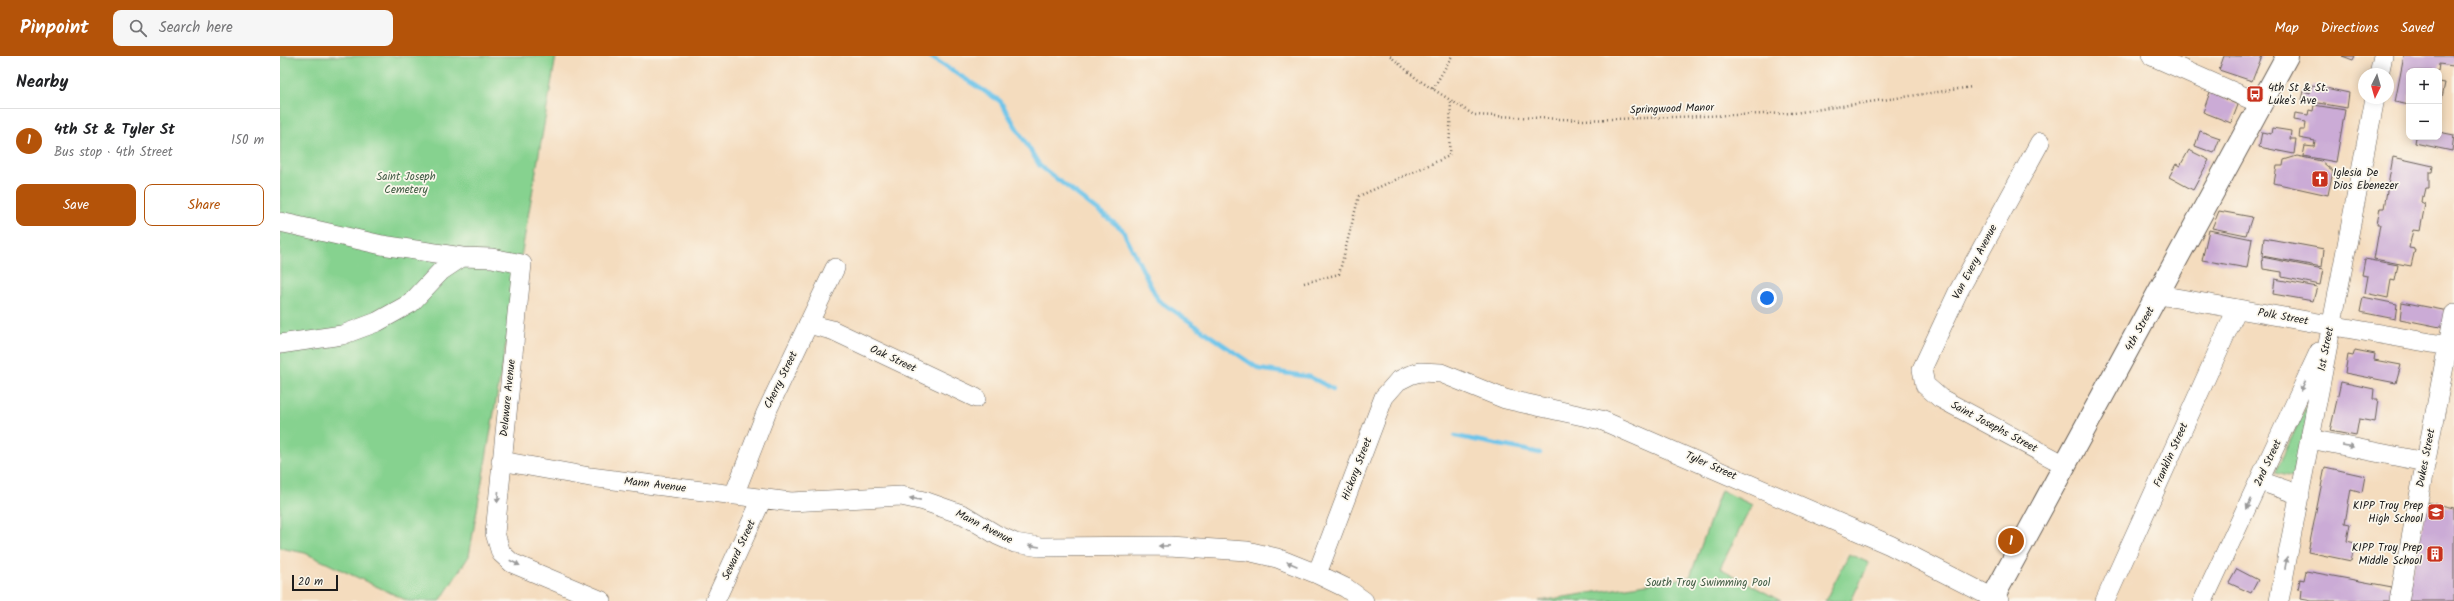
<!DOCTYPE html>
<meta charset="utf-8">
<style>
body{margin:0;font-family:Kalam,sans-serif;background:#f6f6f6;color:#202124}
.controls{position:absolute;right:12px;top:12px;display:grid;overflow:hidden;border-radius:8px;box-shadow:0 2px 10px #0003}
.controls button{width:36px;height:36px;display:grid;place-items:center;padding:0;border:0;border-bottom:1px solid #e0e0e0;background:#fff;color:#202124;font:20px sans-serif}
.compass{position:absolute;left:2078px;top:12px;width:36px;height:36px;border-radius:50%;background:#fff;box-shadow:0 2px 10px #0003;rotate:185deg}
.scale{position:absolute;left:12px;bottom:10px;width:46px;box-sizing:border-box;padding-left:4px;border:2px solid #1c1c1c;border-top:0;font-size:11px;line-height:14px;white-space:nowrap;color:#1c1c1c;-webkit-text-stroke:3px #fbf7ec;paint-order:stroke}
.you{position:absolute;left:1487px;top:242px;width:14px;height:14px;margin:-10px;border:3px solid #fff;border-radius:50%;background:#1a73e8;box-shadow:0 0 0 6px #1a73e833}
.badge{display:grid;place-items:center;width:26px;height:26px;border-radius:50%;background:#b45309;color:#fff;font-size:13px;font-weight:700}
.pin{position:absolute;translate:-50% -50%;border:2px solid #fff;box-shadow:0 1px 4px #0006}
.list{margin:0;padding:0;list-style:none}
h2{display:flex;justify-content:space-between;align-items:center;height:52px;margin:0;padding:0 16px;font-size:17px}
h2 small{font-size:13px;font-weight:400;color:#757577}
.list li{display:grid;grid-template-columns:26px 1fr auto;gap:12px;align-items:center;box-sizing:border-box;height:64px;padding:0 16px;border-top:1px solid #e0e0e0}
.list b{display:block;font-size:15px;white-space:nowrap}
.list p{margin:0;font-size:13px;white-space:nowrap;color:#757577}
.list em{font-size:13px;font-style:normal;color:#757577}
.actions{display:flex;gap:8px;padding:12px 16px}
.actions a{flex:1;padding:9px 0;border:1px solid #b45309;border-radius:8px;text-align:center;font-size:14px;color:#b45309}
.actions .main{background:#b45309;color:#fff}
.icon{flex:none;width:22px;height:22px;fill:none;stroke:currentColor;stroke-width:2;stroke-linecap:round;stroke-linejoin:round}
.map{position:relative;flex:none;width:2174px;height:545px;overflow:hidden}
header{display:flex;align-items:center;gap:24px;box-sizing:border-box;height:56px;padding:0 20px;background:#b45309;color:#fff}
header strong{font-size:19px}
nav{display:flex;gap:22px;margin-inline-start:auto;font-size:14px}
.search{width:280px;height:36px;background:#f6f6f6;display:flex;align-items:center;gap:10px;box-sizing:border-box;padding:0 14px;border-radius:8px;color:#757577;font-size:15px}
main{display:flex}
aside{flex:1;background:#fff}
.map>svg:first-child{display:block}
</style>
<header>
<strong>Pinpoint</strong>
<div class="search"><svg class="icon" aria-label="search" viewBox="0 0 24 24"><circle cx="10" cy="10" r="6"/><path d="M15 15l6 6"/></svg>Search here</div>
<nav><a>Map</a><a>Directions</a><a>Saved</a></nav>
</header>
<main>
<aside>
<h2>Nearby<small></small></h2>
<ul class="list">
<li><span class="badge">1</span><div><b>4th St &amp; Tyler St</b><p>Bus stop · 4th Street</p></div><em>150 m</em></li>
</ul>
<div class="actions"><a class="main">Save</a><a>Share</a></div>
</aside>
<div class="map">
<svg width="2174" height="545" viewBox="0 0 2174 545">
<rect width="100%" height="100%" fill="#fbf7ec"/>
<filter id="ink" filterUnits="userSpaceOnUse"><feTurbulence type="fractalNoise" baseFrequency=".025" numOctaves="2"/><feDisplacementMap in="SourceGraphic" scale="8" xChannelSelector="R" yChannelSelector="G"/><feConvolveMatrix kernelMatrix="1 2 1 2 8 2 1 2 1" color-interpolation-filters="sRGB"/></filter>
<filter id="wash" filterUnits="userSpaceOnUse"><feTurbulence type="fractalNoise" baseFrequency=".012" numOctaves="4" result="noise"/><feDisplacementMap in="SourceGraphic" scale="16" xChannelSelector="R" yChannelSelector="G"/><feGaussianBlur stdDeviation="0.9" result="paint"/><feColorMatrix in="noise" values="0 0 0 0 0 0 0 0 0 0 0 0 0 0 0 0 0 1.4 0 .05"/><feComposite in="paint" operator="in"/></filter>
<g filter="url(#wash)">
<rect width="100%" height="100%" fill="#f4dcbe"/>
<path fill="#86d28f" stroke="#517756" d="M0 0H276L189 500 160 545H128L25 497 0 492Z
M2026 351 2030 353 2012 421 1995 417Z
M1441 434 1472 449 1440 512 1501 545H1259L1410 521Z
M1569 498 1589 507 1571 545H1545Z"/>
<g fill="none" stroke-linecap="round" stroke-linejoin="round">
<path stroke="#6dc4ea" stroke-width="4.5" d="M649 0 720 45 760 110 842 173 878 244 979 313 1030 321 1053 333
M1175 380 1260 397"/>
</g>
<g id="blocks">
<path fill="#cbabd6" d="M1944 0H1982L1972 25 1939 14Z
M2062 0H2075L2073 4Z
M2124 0H2174V4L2173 10 2159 8 2158 15H2129V49L2115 46Z
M2159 26 2165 27 2160 51H2159Z
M2032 29 2069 37 2067 52 2021 44 2023 35 2030 37Z
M1930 36 1958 49 1951 67 1923 56Z
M2034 49 2065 54 2056 106 2023 100 2025 90 2034 91 2035 85 2019 82 2020 74H2025L2026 66 2014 64 2015 57 2028 59 2029 54 2033 55Z
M1992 72 2011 75 2010 83H2016L2014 98 1979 91 1982 76 1991 78Z
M1920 75 1940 82 1934 97 1915 90Z
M2159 76 2174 79 2172 95 2135 87 2136 81H2159Z
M1909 94 1929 104 1913 134 1889 121 1896 108 1900 110Z
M2017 100 2041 105 2053 115 2048 139 1994 127 1997 110H2003L2004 104Z
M2113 101 2153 110 2152 116H2149V132H2146L2144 141 2142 140 2141 146 2145 148 2140 175 2133 174 2129 192 2135 193 2131 210 2094 203 2100 168H2097L2100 152H2104Z
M1939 155 1972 161 1966 179 1932 172Z
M1929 174 1972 183 1967 212 1922 204Z
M1984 182 2044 193 2042 211 1982 200Z
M1982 201 2043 213 2040 229 2002 221V216L1983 213Z
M2085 203 2118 209 2115 225 2111 224 2108 242 2085 237 2088 220 2082 219Z
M1995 223 2037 231 2033 245 1993 238Z
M2083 241 2117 248 2115 263 2080 256Z
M2122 246 2168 255 2165 272 2120 263Z
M2075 294 2095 298 2094 304 2121 309 2116 327 2065 317 2068 299 2073 300Z
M2061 326 2094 333 2093 343H2098L2095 366 2079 363 2076 380 2050 375Z
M2045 411 2085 420 2082 436 2071 433 2065 467 2070 468 2067 485 2075 487 2071 505 2028 496Z
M2147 446 2174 452V545H2127Z
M1957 513 1978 524 1971 537 1949 527Z
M2026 515 2112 531 2110 545H2032L2021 543 2022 534 2018 533 2020 523 2024 524Z"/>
</g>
</g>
<g filter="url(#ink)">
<use href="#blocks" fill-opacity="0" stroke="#685f55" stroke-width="1"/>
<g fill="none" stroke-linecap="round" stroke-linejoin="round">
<g stroke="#685f55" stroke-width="20">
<path id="minor" d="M1872 0 1981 48
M2099 18 2103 0
M1760 86 1678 236 1642 313 1645 329 1660 342 1785 409
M0 166 102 189 182 201 161 215 131 247 97 266 62 279 0 288
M182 201 212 202 242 208 215 477 221 497 232 507 322 545
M1879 239 2174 291
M528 268 552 274 696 342
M2030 383 2145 406
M221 405 310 421 511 446 621 440 644 445 684 459 717 479 735 487 760 491 889 490 967 495 997 502 1037 518 1066 532 1084 545
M1980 425 2020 439
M454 439 486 357 555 212
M1037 518 1104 341 1118 325 1130 319 1140 316 1161 317 1225 343 1321 364 1610 489 1719 545
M435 545 482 443
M1825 545 1957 253
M1923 545 2039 296
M1999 545 2095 42
M2119 545 2174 258"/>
</g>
<g stroke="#685f55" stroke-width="24">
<path id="major" d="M1711 545 2007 0"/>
</g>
<path stroke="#685f55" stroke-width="2.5" stroke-dasharray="1 3" stroke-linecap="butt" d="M1110 0 1137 23 1194 59 1303 64 1514 57 1692 31
M1153 33 1172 0
M1024 227 1059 218 1079 140 1169 100 1171 45"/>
<use href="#minor" stroke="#fff" stroke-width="19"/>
<use href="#major" stroke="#fff" stroke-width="22"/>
</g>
<defs><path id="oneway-solid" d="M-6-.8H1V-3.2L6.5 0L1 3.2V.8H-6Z"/></defs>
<g fill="#999">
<use href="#oneway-solid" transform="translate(2023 330) rotate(115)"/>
<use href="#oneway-solid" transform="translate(2068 390) rotate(11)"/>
<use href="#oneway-solid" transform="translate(218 441) rotate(95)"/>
<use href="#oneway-solid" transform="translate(635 443) rotate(-169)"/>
<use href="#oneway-solid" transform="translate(1969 448) rotate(115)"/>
<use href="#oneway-solid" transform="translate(754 490) rotate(-171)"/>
<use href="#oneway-solid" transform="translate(884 490) rotate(179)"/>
<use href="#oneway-solid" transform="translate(235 507) rotate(28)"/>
<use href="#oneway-solid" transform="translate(2006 507) rotate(-79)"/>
<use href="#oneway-solid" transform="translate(1012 508) rotate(-157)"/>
</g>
</g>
<defs>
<g id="bus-square" transform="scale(0.9)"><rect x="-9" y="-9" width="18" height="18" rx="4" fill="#c8321e" stroke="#fbf7ec"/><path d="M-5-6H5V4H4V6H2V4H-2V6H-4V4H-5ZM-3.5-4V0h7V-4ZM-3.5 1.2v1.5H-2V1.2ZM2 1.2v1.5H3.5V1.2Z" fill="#fff"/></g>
<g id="church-square" transform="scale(0.9)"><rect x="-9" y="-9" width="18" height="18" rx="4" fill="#c8321e" stroke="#fbf7ec"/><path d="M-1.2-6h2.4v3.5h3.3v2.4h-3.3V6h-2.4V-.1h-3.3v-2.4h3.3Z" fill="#fff"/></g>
<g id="school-square" transform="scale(0.9)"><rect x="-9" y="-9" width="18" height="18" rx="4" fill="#c8321e" stroke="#fbf7ec"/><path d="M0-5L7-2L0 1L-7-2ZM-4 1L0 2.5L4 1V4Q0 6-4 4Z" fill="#fff"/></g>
<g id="building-square" transform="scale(0.9)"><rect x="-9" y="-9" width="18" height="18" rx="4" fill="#c8321e" stroke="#fbf7ec"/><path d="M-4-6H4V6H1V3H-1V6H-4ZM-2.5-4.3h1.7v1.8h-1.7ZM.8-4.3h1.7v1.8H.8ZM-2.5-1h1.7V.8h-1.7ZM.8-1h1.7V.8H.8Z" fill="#fff"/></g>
</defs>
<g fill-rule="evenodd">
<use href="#bus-square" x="1975" y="38"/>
<use href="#church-square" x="2040" y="123"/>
<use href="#school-square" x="2156" y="456"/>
<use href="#building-square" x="2155" y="498"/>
</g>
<g text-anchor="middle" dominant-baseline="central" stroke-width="3.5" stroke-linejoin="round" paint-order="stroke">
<g font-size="11" fill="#1c1c1c" stroke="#fbf7ec" text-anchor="start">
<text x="1988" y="32">4th St &amp; St.<tspan x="1988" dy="13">Luke's Ave</tspan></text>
<text x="2053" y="117">Iglesia De<tspan x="2053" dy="13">Dios Ebenezer</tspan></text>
<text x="2143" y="450" text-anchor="end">KIPP Troy Prep<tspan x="2143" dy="13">High School</tspan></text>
<text x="2142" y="492" text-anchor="end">KIPP Troy Prep<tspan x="2142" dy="13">Middle School</tspan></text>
</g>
<g font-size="11" fill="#1c1c1c" stroke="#fbf7ec">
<text transform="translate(1392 53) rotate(-2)">Springwood Manor</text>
<text transform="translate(1695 206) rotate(-62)">Van Every Avenue</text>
<text transform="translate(2003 261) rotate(10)">Polk Street</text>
<text transform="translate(1860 273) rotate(-61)">4th Street</text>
<text transform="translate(2046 293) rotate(-79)">1st Street</text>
<text transform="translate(613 303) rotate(25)">Oak Street</text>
<text transform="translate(501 324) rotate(-64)">Cherry Street</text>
<text transform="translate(228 342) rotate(-84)">Delaware Avenue</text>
<text transform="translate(1714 371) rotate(28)">Saint Josephs Street</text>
<text transform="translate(1891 399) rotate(-66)">Franklin Street</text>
<text transform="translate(2146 402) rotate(-79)">Dukes Street</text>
<text transform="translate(1988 407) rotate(-65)">2nd Street</text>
<text transform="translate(1431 410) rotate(24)">Tyler Street</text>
<text transform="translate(1077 413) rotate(-69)">Hickory Street</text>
<text transform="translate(375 429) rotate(7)">Mann Avenue</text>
<text transform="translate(704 471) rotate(27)">Mann Avenue</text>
<text transform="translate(459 494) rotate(-65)">Seward Street</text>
</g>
<g font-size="11" fill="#415c44" stroke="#fbf7ec">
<text x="126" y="121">Saint Joseph<tspan x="126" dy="13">Cemetery</tspan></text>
<text x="1428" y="527">South Troy Swimming Pool</text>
</g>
</g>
</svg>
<div class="controls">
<button>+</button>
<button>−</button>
</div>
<svg class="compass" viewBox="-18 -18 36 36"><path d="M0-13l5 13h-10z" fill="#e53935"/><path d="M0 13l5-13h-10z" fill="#757577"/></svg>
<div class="scale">20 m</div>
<div class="you"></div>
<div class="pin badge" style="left:1731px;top:485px">1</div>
</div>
</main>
